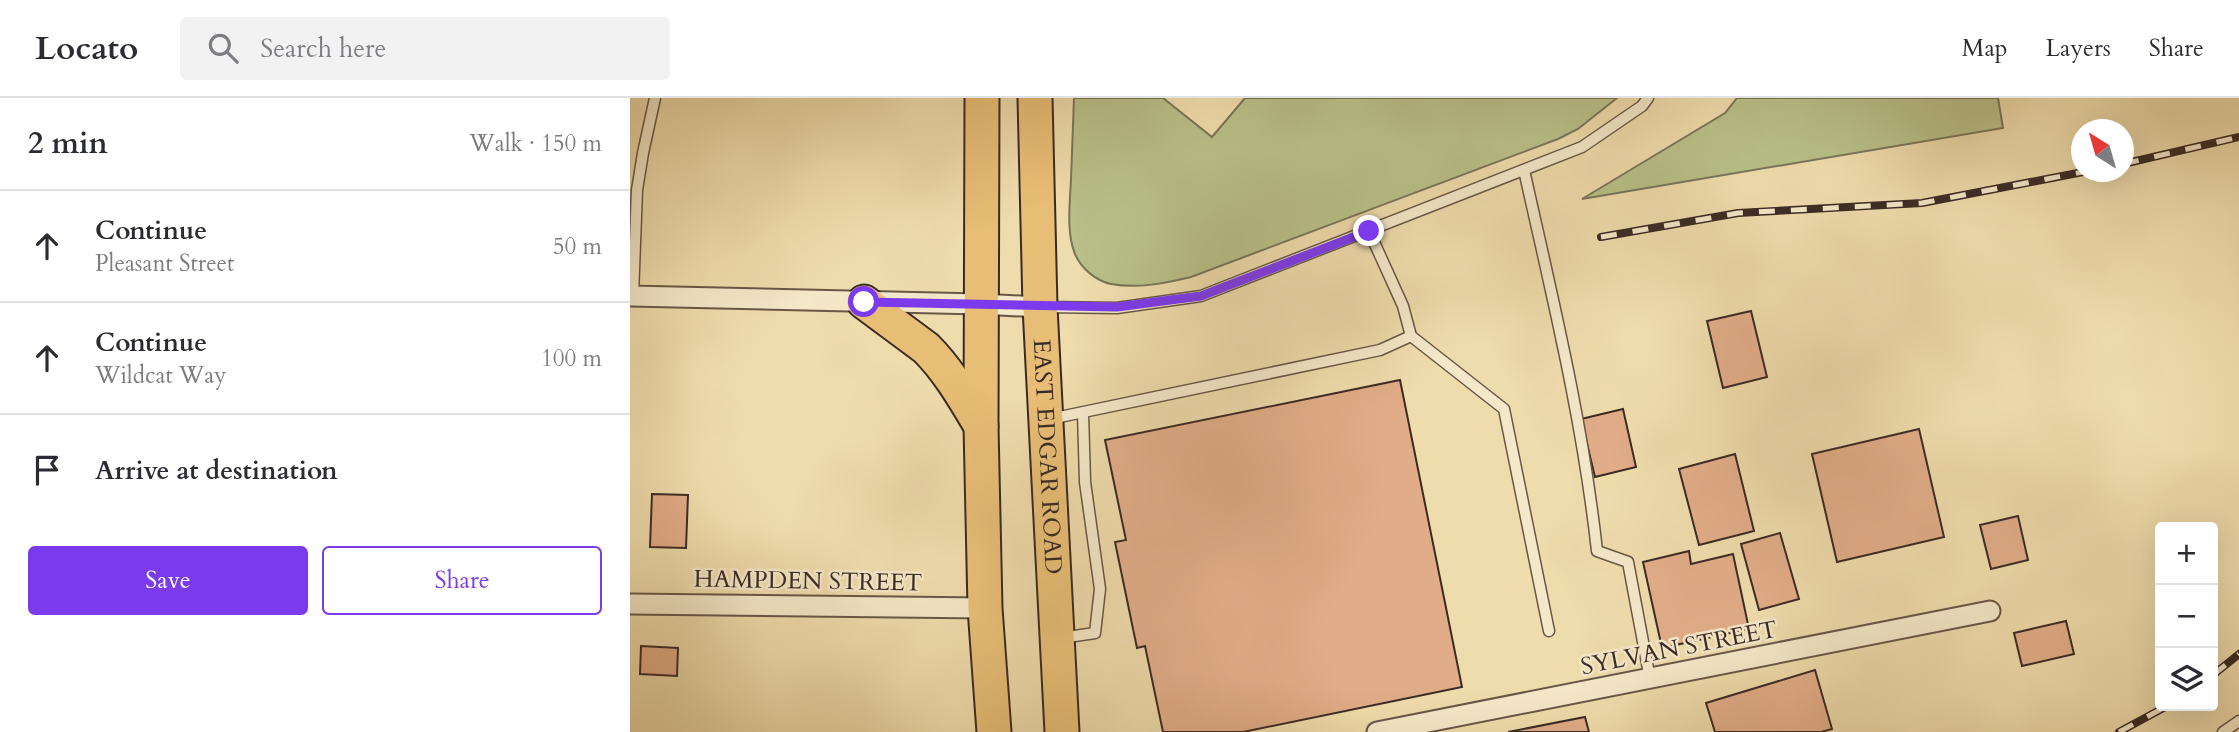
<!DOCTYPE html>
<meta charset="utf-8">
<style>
body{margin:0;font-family:Cardo,serif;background:#f2f2f3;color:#2b2b33}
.controls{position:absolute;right:21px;bottom:21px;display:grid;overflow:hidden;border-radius:7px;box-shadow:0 7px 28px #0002}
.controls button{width:63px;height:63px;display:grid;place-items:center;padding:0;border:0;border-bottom:2px solid #e1e1e2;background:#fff;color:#2b2b33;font:35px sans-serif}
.compass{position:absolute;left:1441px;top:21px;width:63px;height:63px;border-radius:50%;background:#fff;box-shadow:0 7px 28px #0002;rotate:323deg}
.stop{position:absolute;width:21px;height:21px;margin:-16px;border:5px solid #7c3aed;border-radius:50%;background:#fff}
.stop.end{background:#7c3aed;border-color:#fff;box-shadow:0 2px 7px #0008}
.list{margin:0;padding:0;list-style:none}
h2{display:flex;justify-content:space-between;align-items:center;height:91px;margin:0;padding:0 28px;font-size:30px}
h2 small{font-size:23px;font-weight:400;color:#7c7c81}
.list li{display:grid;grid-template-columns:46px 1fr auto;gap:21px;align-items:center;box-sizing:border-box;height:112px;padding:0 28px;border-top:2px solid #e1e1e2}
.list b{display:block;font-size:26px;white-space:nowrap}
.list p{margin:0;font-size:23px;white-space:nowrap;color:#7c7c81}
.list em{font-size:23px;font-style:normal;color:#7c7c81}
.actions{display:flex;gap:14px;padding:21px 28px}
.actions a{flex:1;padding:16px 0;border:2px solid #7c3aed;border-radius:7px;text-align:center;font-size:24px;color:#7c3aed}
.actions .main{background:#7c3aed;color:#fff}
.icon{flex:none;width:38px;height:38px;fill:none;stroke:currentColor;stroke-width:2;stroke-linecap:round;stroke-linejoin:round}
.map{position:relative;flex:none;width:1609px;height:634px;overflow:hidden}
header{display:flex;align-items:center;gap:42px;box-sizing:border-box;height:98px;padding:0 35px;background:#fff;border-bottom:2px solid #e1e1e2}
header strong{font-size:33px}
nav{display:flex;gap:38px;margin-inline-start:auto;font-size:24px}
.search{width:490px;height:63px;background:#f2f2f3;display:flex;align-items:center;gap:18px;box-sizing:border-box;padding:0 24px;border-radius:7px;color:#7c7c81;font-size:26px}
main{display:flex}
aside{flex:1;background:#fff}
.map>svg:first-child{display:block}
</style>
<header>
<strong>Locato</strong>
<div class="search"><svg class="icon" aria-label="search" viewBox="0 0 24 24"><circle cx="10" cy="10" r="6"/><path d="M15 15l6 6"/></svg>Search here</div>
<nav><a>Map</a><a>Layers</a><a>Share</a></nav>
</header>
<main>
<aside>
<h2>2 min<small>Walk · 150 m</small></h2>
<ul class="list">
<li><svg class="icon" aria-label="ahead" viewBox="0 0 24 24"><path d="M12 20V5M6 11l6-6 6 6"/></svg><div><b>Continue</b><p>Pleasant Street</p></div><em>50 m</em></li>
<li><svg class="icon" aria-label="ahead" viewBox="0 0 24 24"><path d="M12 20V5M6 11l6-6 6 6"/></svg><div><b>Continue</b><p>Wildcat Way</p></div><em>100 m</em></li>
<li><svg class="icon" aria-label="arrive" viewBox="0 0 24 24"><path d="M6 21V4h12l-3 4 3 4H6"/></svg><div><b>Arrive at destination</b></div></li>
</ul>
<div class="actions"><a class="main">Save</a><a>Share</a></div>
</aside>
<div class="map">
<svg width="1609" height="634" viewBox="0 0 1609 634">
<rect width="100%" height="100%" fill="#efdcac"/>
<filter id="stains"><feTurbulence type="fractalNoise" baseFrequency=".00286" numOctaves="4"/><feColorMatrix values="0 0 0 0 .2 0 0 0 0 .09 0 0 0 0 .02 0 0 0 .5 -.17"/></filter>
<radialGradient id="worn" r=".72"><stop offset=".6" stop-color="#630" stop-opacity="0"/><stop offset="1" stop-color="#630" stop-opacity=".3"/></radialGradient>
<path fill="#b9c089" stroke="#7a7657" stroke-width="2" d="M444 0H533L582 39 615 0H987L948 31 928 41 561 179C536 185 508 191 481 186 466 183 451 170 445 156 436 134 440 105 441 81 442 54 443 27 444 0Z
M1107 0H1368L1373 30 952 101 1095 15Z"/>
<path fill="#e1ad88" stroke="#3b2b25" stroke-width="2" d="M1121 213 1137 279 1093 290 1077 223Z
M770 282 832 589 613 634H533L515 548 507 550 485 444 496 442 475 342Z
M993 311 1006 369 965 379 951 321Z
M1289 331 1314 439 1207 464 1182 356Z
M1105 356 1124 433 1069 447 1049 371Z
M22 396 58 397 56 450 20 449Z
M1388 418 1398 462 1361 471 1350 427Z
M1150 435 1169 501 1129 512 1111 446Z
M1059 453 1061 466 1103 456 1119 531 1032 550 1013 464Z
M1436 523 1444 556 1392 568 1384 535Z
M11 548 48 550 47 578 10 576Z
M1185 572 1202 631 1191 634H1085L1076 605Z
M955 619 959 634H878Z"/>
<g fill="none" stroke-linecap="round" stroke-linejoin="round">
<g stroke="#685747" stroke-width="13">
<path id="lane" d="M894 72C922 198 953 324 967 453L998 464 1020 581
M739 133 773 208 781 238 874 311 919 533
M3 198 7 92 13 55 25 0
M414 209 487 210 571 198 952 49 1012 8 1018 0
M420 321 750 252 781 238
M431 540 465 535 470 491 455 384 453 315
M1593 634 1609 623"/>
</g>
<g stroke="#685747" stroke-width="23">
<path id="street" d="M0 198 350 206 410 209
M0 506 355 510
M747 634 1360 513"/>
</g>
<g stroke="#3b2b25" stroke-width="37">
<g id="highway">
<path d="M352 0 351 328 355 510 364 634"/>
<path id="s1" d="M405 0 410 209 432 634"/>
<path d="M234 204 296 250C319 273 334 300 351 328"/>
</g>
</g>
<use href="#lane" stroke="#f5e8c9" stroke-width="10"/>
<use href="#street" stroke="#f5e8c9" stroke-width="19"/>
<use href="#highway" stroke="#e8be76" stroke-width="33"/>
<g stroke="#3b2b25" stroke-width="8">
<path id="rail" d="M1493 66 1609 39
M971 139 1108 115 1292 105 1453 74
M1583 577 1609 556
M1489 634 1537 608"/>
</g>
<use href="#rail" stroke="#f5e8c9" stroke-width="5" stroke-dasharray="16" stroke-linecap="butt"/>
</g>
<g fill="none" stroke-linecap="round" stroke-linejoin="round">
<path stroke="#7c3aed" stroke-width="9" d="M234 204 487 209 571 198 739 133"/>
</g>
<g text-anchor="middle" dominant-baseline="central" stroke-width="5" stroke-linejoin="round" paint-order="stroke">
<g font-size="24" fill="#3b2b25" stroke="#f5e8c9">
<text stroke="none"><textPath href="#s1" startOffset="359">EAST EDGAR ROAD</textPath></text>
<text transform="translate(178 483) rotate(1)">HAMPDEN STREET</text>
<text transform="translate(1049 550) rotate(-11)">SYLVAN STREET</text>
</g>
</g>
<rect width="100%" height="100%" filter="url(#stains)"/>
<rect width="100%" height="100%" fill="url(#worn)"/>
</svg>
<div class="controls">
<button>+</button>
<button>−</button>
<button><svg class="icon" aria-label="layers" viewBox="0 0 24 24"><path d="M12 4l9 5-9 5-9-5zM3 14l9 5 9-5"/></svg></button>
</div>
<svg class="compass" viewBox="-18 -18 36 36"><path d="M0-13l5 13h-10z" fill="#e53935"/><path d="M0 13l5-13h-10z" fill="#7c7c81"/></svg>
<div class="stop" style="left:234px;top:204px"></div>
<div class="stop end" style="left:739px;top:133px"></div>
</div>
</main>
